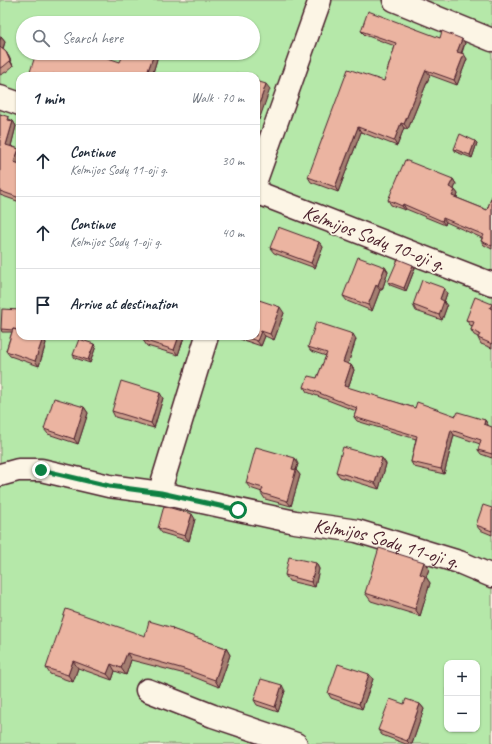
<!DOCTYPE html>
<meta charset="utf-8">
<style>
body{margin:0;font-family:Caveat,sans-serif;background:#f6f6f7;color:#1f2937}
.controls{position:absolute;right:12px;bottom:12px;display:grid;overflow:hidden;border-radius:8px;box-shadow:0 1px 3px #0004}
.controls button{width:36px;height:36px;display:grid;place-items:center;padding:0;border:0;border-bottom:1px solid #e0e1e3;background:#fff;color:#1f2937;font:20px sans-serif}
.stop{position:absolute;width:12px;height:12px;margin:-9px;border:3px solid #0b8043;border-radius:50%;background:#fff}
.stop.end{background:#0b8043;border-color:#fff;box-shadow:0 1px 4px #0008}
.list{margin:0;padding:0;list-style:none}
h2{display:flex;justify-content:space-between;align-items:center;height:52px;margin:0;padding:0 16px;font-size:17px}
h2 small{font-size:13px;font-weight:400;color:#747a83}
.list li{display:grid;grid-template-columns:26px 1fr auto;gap:12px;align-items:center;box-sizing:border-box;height:72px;padding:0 16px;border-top:1px solid #e0e1e3}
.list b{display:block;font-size:15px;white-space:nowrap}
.list p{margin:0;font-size:13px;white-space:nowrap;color:#747a83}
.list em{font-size:13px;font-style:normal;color:#747a83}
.icon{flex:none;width:22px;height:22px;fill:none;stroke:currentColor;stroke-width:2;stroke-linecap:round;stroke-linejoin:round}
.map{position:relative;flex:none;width:492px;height:744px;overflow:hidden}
.search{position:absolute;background:#fff;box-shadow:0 1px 3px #0004;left:16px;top:16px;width:244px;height:44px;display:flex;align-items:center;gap:10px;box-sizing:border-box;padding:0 14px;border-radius:22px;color:#747a83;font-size:15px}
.panel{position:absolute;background:#fff;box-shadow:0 1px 3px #0004;left:16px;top:72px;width:244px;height:268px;border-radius:12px}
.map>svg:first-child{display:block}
</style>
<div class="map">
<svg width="492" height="744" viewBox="0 0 492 744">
<rect width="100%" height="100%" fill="#fcf5e5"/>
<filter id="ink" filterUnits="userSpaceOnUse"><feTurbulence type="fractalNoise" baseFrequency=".025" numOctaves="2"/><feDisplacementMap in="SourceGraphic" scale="8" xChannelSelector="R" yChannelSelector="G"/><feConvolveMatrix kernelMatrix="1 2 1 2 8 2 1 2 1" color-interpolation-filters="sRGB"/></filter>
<g filter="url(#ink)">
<path fill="#b5e8a9" stroke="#80846a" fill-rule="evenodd" d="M0 0H492V744H0ZM23 23H253V53H23ZM20 76H256V336H20ZM447 663H477V729H447Z"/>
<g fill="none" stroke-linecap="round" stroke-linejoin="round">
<g stroke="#4a1f2b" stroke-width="25">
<g id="street">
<path d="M394 0 492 40"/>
<path d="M0 97 20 104"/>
<path d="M256 180 320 0"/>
<path d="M256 192 492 284"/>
<path id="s1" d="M0 475 18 470H41L109 486 161 493 295 522 357 531 459 562 492 576"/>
<path d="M161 493 163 480 207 336"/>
<path d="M147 690 213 716 296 744"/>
</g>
</g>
<use href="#street" stroke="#fcf5e5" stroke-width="22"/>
</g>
<path fill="#ca9b8a" stroke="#4a1f2b" d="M361 31 440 38 465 43 462 53 467 59 457 85 430 75 408 129 404 128 397 146 361 132 338 192 311 182 308 177 384 81 395 46 365 35Z
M0 37H1L5 42 3 49 6 52 9 57 13 66 6 72 0 75Z
M157 59 152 76H33L30 72 120 62Z
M0 114 13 121 16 126 11 146 19 149 20 151V160L19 164H20V202L0 195Z
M475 141 477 143 472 158 456 152 454 149Z
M453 179 456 184 454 189 455 190 458 194 457 198 487 210 492 196V249L484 245 481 241 482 238 446 222 445 225 406 209 405 210 391 205 388 200Z
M319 242 323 247 315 268 274 253 270 248Z
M413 265 415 268 406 291 390 285 388 282Z
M385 267 388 272 382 290H380L372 311 347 301 343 296Z
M447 293 444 302 447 306 442 320 416 311 413 305Z
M256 299 284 313 274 340 265 336 261 346 240 339 238 336H256Z
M492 304V348L481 344 478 338V337L474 335 471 330 473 326 470 325 466 320Z
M20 310V336L43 338 46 343 39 366 10 356 6 351 12 332H2L1 329Z
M184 337 178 355 147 346 143 340Z
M356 339 348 364 351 365 354 370 348 388 415 408 456 416 485 420 488 425V426L492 427V458L481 454 478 450 480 444 454 435 444 474 414 467 411 462 416 439 357 421 354 417 356 411 307 392 304 387 317 378 326 356 311 351 308 347Z
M94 344 96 346 90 363 75 358 73 355Z
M163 398 154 428 115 417 112 411Z
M84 407 88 413 78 444 48 434 44 429Z
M382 458 386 464 379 489 340 477 336 472Z
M298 464 296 470 300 475 291 506 265 499 261 493 262 492 250 488 246 483Z
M492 508V535L480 530 476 525Z
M195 519 189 541 162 533 158 528Z
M316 563 319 569 315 587 289 581 285 575Z
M429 569 426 577 430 583 420 616 371 601 365 593Z
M173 628 174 630 226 648 230 655 219 687 189 675 131 660 126 675 115 671 112 680 78 668 73 682 50 674 46 668Z
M373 679 362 709 331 698 328 693Z
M285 691 278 712 257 705 254 700Z
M404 704H420L424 709 412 744H406L382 735 378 730Z"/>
<path fill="#a47e71" stroke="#4a1f2b" d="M1 37 5 42 2 51 0 48V41Z
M462 39 465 43 460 56 457 52Z
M6 52 9 57 13 66 10 61Z
M154 54 157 59 152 76H146Z
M464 54 467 59 457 85 454 80Z
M426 70 430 75 408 129 404 124Z
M266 84 270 89 259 120 256 116V113Z
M13 121 16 126 10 150 6 145Z
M401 123 404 128 397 146 394 141Z
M358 127 361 132 338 192 335 187Z
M475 141 477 143 472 158 470 155Z
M19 149 20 151V160L17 167 14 162Z
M453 179 456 184 453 192 449 187Z
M455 190 458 194 456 200 452 196Z
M403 204 406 209 405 210 402 206Z
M443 218 446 222 445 225 442 221Z
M319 242 323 247 315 268 311 263Z
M413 265 415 268 406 291 404 288Z
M385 267 388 272 382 290 378 285Z
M376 285 380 290 372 311 368 305Z
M444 288 447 293 444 302 447 306 442 320 439 315 440 299Z
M280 307 284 313 274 340 270 334Z
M261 331 265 336 261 346 257 341Z
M353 334 356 339 347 367 343 362Z
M179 336H183L184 337 178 355 174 350Z
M43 338 46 343 39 366 35 361Z
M94 344 96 346 90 363 88 360Z
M351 365 354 370 347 391 344 386Z
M160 393 163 398 154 428 151 423Z
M84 407 88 413 78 444 74 439Z
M485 420 488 425 487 429 484 424Z
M451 430 454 435 444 474 441 469Z
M295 458 298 464 296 470 300 475 291 506 287 501 292 469Z
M382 458 386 464 379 489 375 483Z
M192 514 195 519 189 541 185 536Z
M424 562 429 569 426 577 430 583 420 616 415 609 420 574Z
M316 563 319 569 315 587 311 582Z
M226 648 230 655 219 687 215 680Z
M127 653 131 660 126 675 121 668Z
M73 661 78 668 73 682 68 675Z
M111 664 115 671 112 680 107 674Z
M369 674 373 679 362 709 359 704Z
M282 685 285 691 278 712 275 707Z
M420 704 424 709 412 744H410L407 741Z"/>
<path fill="#ebb4a1" stroke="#4a1f2b" d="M368 11 440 38 442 31 462 39 457 52 464 54 454 80 426 70 404 124 401 123 394 141 358 127 335 187 308 177 348 69 384 81 396 43 361 31Z
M195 17 212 22 211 23H193Z
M0 47 6 52 10 61 3 67 0 68Z
M36 53H93L120 62 124 53H150L154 54 146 76H57L53 74 52 76H44L30 72Z
M236 73 243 76H235Z
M256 81 266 84 256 113Z
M0 114 9 117 8 120 13 121 6 145 19 149 14 162 20 164V198L0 191Z
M460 134 475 141 470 155 454 149Z
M405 160 453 179 449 187 455 190 452 196 487 210 492 196V246L481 241 484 235 443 218 442 221 403 204 402 206 388 200Z
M278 227 319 242 311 263 270 248Z
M358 257 385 267 378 285H376L368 305 343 296Z
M398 259 413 265 404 288 388 282Z
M422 280 444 288 440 299 444 301 439 315 413 305Z
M475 297 492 304 490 308 492 309V344L478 338 480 334 471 330 474 322 466 320Z
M256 299 280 307 270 334 261 331 257 341 243 336H256Z
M2 309 20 310V330L13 329V330L1 329Z
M316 322 353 334 343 362 351 365 344 386 415 408 417 402 456 416 458 412 485 420 484 424 492 427V454L478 450 481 440 451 430 441 469 411 462 417 436 354 417 357 408 304 387 308 376 317 378 327 353 308 347Z
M13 329 20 331V336H36L43 338 35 361 6 351Z
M145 336H179L174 350 143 340Z
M79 339 94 344 88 360 73 355Z
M121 381 160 393 151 423 112 411Z
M54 398 84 407 74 439 44 429Z
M256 447 295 458 292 469 296 470 287 501 261 493 263 488 246 483Z
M343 447 382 458 375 483 336 472Z
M483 505 492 508V531L476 525Z
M164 506 192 514 185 536 158 528Z
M379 548 424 562 420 574 425 576 415 609 365 593Z
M289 557 316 563 311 582 285 575Z
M66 609 145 636 149 621 173 628 172 629 226 648 215 680 184 669 127 653 121 668 111 664 107 674 73 661 68 675 46 668Z
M338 664 369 674 359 704 328 693Z
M261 679 282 685 275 707 254 700Z
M390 699 404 704 406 699 420 704 407 741 378 730Z"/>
</g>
<g fill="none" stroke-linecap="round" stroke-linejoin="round" filter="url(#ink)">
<path stroke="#0b8043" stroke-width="5" d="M41 470 109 486 161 493 238 510"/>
</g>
<g text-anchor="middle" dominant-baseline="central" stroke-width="3.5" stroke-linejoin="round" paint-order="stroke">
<g font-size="20" fill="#4a1f2b" stroke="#fcf5e5">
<text transform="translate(374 238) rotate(21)">Kelmijos Sodų 10-oji g.</text>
<text stroke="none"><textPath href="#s1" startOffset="395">Kelmijos Sodų 11-oji g.</textPath></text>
</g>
</g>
</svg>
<div class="controls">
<button>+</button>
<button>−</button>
</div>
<div class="stop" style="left:238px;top:510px"></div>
<div class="stop end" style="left:41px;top:470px"></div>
<div class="search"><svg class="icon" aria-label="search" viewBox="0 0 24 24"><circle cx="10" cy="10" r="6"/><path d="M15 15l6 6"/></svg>Search here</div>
<section class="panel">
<h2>1 min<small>Walk · 70 m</small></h2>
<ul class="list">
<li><svg class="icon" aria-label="ahead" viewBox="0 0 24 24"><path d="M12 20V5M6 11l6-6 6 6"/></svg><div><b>Continue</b><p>Kelmijos Sodų 11-oji g.</p></div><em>30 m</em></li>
<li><svg class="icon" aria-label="ahead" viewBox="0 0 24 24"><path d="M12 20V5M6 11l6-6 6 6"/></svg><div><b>Continue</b><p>Kelmijos Sodų 1-oji g.</p></div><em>40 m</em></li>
<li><svg class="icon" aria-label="arrive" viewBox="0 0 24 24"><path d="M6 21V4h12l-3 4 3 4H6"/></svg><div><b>Arrive at destination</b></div></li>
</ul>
</section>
</div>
